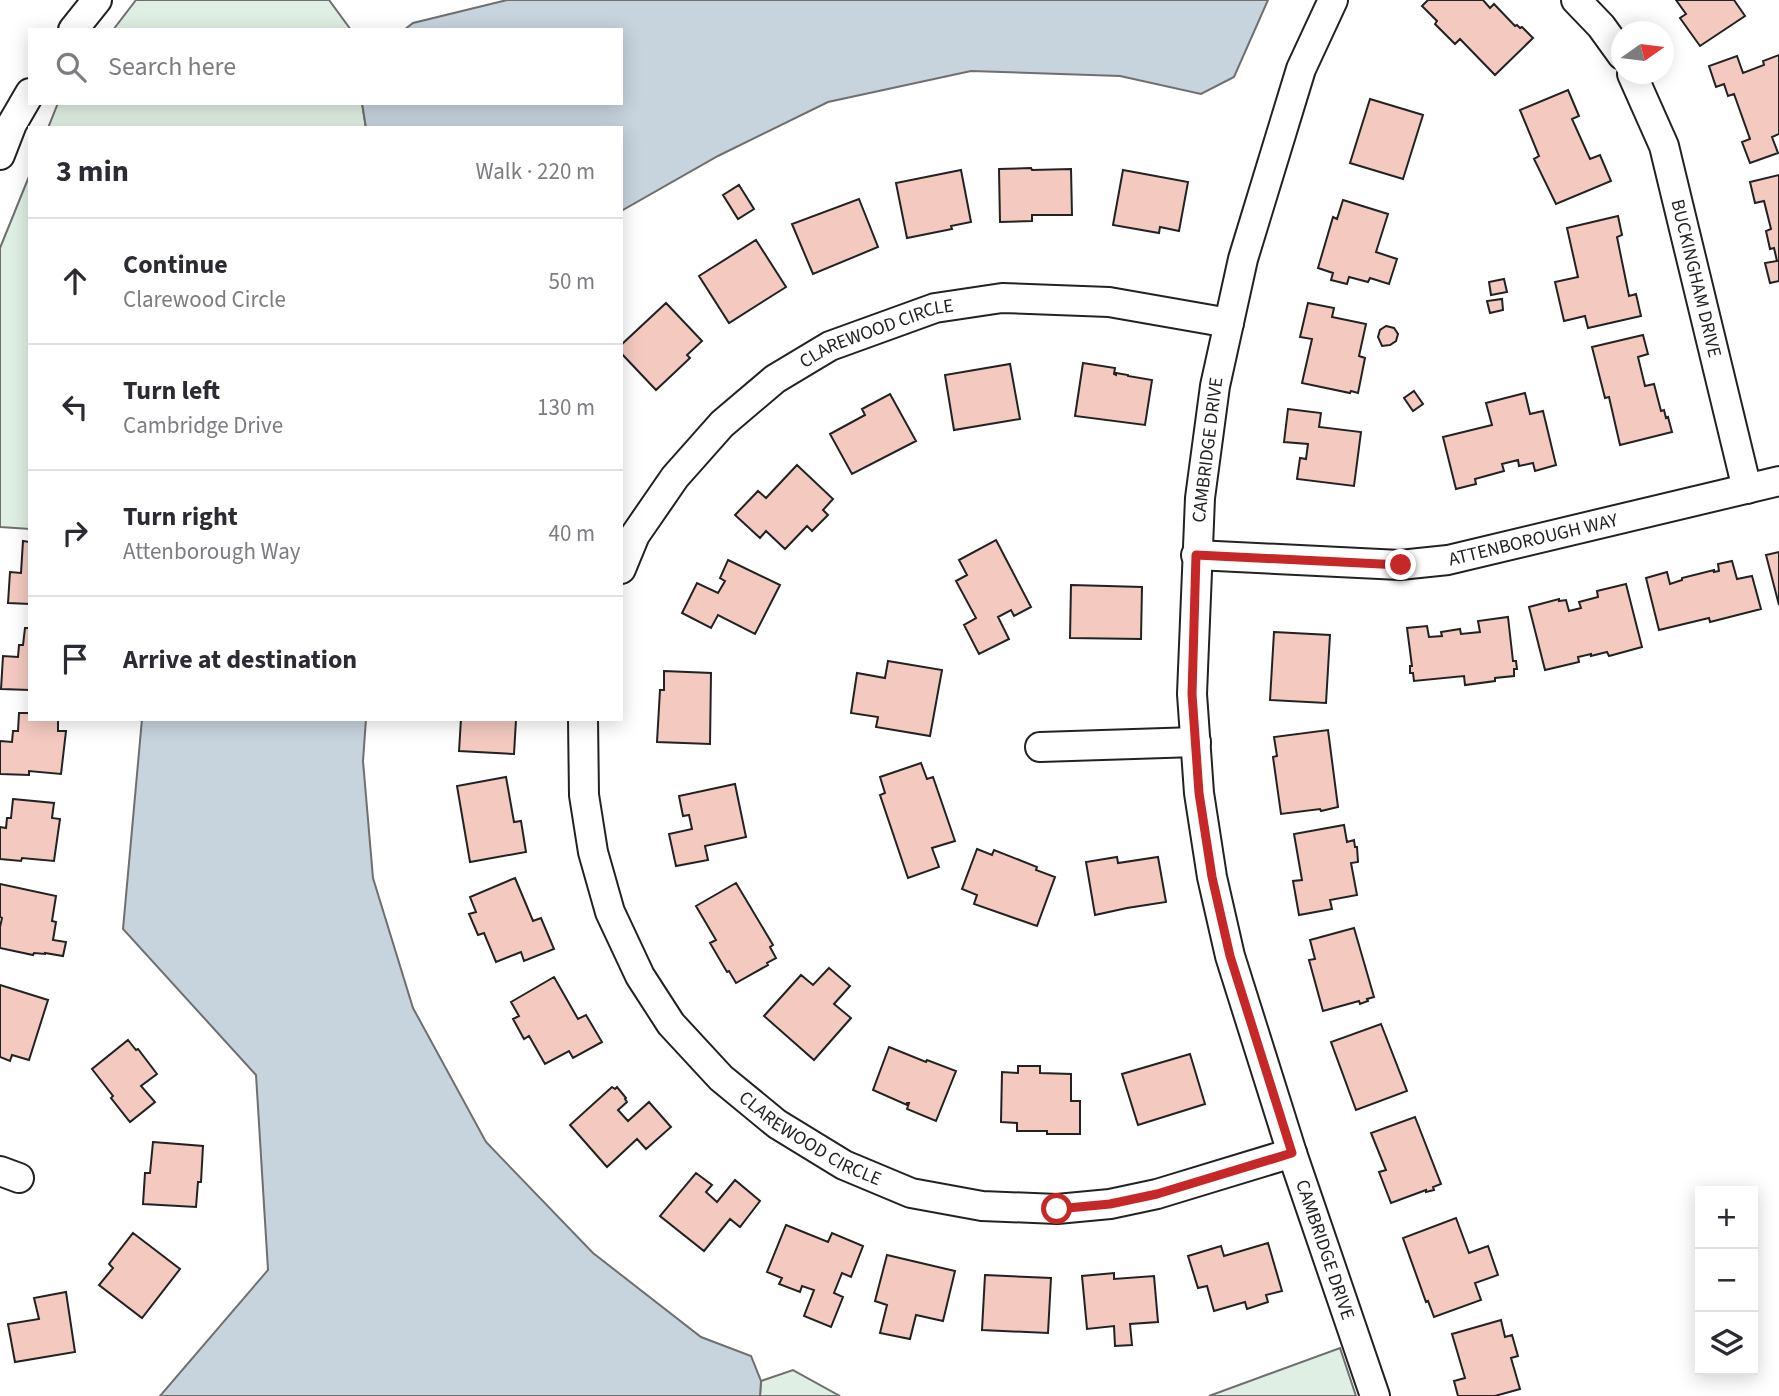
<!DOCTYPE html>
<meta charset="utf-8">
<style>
body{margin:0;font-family:"Source Sans 3",sans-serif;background:#f7f7f7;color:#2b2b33}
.controls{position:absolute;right:21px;bottom:21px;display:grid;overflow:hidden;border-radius:0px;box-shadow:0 4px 18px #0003}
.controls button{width:63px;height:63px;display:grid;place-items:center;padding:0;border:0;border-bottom:2px solid #e1e1e2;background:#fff;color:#2b2b33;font:35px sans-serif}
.compass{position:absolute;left:1611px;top:21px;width:63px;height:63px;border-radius:50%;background:#fff;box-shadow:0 4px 18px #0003;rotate:76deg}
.stop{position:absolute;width:21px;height:21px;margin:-16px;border:5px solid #c62828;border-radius:50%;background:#fff}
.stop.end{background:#c62828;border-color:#fff;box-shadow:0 2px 7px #0008}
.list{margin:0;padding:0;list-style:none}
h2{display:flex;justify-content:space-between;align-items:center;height:91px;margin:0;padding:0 28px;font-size:30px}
h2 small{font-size:23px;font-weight:400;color:#7c7c81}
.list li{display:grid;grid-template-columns:46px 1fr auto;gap:21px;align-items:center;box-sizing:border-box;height:126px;padding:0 28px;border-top:2px solid #e1e1e2}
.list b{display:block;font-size:26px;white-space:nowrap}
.list p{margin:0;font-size:23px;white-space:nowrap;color:#7c7c81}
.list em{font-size:23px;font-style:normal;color:#7c7c81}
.icon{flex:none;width:38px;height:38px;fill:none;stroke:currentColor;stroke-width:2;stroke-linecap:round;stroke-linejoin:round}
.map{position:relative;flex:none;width:1779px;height:1396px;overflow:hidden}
.search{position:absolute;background:#fff;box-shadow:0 4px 18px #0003;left:28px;top:28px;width:595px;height:77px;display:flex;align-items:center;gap:18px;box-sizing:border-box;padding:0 24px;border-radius:0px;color:#7c7c81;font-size:26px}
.panel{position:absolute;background:#fff;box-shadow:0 4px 18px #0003;left:28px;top:126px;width:595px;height:595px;border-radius:0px}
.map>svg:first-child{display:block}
</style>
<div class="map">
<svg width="1779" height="1396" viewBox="0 0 1779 1396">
<rect width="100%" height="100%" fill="#fff"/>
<path fill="#e0efe3" stroke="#6f6f6f" stroke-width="2" d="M136 0H329L351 30H113Z
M58 103H362L366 128H48Z
M30 174V529L0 527V248Z
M1340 1348 1356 1396H1209Z
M793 1370 840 1396H760L761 1381Z"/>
<path fill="#c7d3dd" stroke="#6f6f6f" stroke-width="2" d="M507 0H1268L1234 77 1201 94 1120 76 971 71 828 102 718 156 621 211V128H366L362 103H621V30H404L413 23Z
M142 719H366L363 761 373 878 413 1008 486 1142 593 1253 701 1337 751 1356 761 1381 760 1396H160L268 1270 256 1075 123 929Z"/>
<path fill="#f3c9c0" stroke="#222" stroke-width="2" d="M1428 0H1483L1490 8 1494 4 1515 26 1517 25 1520 28 1522 27 1533 38 1495 75 1460 39 1455 44 1435 24 1437 21 1422 6Z
M1676 0H1734L1745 16 1700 46 1680 18 1686 14Z
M1779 55V134L1772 137 1778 153 1750 163 1742 142 1750 139 1734 94 1728 96 1724 84 1716 87 1709 66 1737 56 1743 73 1764 65 1763 61Z
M1568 90 1579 116 1572 119 1590 159 1600 155 1611 181 1556 204 1534 159 1539 156 1520 110Z
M1370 99 1423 115 1403 179 1350 163Z
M1031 168 1032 170 1071 169 1072 215H1032V221L1000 222 999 169Z
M961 170 971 222 951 226 952 229 907 238 896 183Z
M1123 170 1188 182 1179 231 1160 227 1159 233 1113 225Z
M1779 175V281L1770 283 1765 263 1777 261 1774 248 1770 249 1766 231 1771 229 1764 201 1755 203 1750 182Z
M739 185 754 209 738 219 723 195Z
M859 199 878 247 813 274 792 224Z
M1343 200 1388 214 1376 252 1397 259 1389 284 1370 278 1368 282 1349 277 1347 284 1331 280 1333 273 1318 268 1333 217 1337 219Z
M1618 216 1622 235 1617 237 1629 296 1636 294 1641 316 1588 328 1585 316 1564 321 1555 282 1578 277 1567 228Z
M756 240 786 287 729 323 699 276Z
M1504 279 1507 292 1491 295 1489 282Z
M1502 299 1503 310 1490 313 1487 301Z
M666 303 702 341 687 355 690 358 656 390 621 353V345Z
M1308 303 1334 308 1332 317 1366 324 1359 356 1365 358 1358 393 1351 391 1350 393 1302 383 1312 339 1300 337Z
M1386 326 1394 328 1398 334 1396 341 1390 345 1382 346 1378 337 1380 330Z
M1643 335 1648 354 1638 357 1645 386 1654 384 1661 411 1664 410 1666 418 1668 417 1672 432 1620 445 1609 397 1605 398 1592 347Z
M1083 363 1115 368 1114 374 1116 375V373L1128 375V376L1152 380 1145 425 1075 416Z
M1010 364 1020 419 954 430 945 375Z
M1414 391 1423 404 1413 411 1404 398Z
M1525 393 1530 414 1543 411 1556 465 1535 471 1533 463 1519 466 1518 460 1502 464 1504 471 1475 479 1476 484 1456 489 1443 437 1492 425 1486 403Z
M890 394 916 441 852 474 830 434 865 415 862 409Z
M1288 409 1321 413 1319 427 1361 432 1354 486 1297 479 1300 458 1306 459 1308 444 1284 442Z
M797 465 833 499 823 510 828 515 812 531 807 526 785 549 766 531 760 538 735 515 758 491 766 498Z
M996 540 1031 607 1014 616 1011 610 998 617 1009 639 979 654 964 625 976 618 956 581 967 575 959 560Z
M23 541 30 542V604L8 603 10 572 21 573Z
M1779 552V605L1766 555Z
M728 560 780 585 755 634 718 615 711 628 682 613 697 583 718 593 725 581 720 578Z
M1732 561 1737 579 1752 576 1761 609 1710 622 1709 618 1659 630 1646 578 1667 572 1670 584 1682 580V578L1714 570V572L1719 571 1718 564Z
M1626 584 1642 647 1609 656 1607 652 1591 656V654L1578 657 1579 662 1545 670 1529 607 1559 599V601L1566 600 1569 611 1581 608 1579 602 1598 597 1597 591Z
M1071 585 1142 587 1141 639 1070 638Z
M1508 617 1513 661H1516L1517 669H1514V676L1495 678V681L1465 685 1464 676 1414 681 1413 673H1410V666H1412L1407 628 1427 626 1429 637 1442 636 1441 632 1460 629 1461 634 1480 632 1478 621Z
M25 628H30V690L1 689 3 656 18 657 19 645H23Z
M1274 632 1330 635 1326 703 1270 700Z
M888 661 942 670 930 736 876 727 878 717 851 713 857 673 885 678Z
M664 671 711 673 710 744 657 742 660 690H664Z
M19 713H30V719H58V731H66L61 774 29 771V775L0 774V741L12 742 13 731H18Z
M461 719 516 720 514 754 459 751Z
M1328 730 1338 807 1321 811 1320 809 1281 814 1273 757 1277 756 1274 737Z
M921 763 927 779 933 777 955 841 932 848 939 867 908 878 880 795 885 793 880 777Z
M506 777 514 822 521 821 526 852 470 862 457 786Z
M735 784 746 837 705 846 708 860 676 866 669 834 692 829 689 815 683 816 679 796Z
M13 799 54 803 52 818 60 819 54 861 22 858 21 861 0 859V827L6 828 7 818H11Z
M1344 825 1347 842 1354 840 1355 847H1357L1358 862 1351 863 1357 895 1330 900 1332 909 1299 915 1293 881 1302 880 1294 834Z
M977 849 992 855 994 850 1037 867 1036 870 1055 877 1037 926 974 904 977 895 962 889Z
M1117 857 1118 863 1158 857 1166 902 1127 908 1095 915 1086 862Z
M515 878 533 921 541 918 554 949 524 961 521 952 496 962 484 933 478 935 469 914 476 912 470 897Z
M736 883 773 945 770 947 776 958 767 963 768 965 736 983 729 971 727 972 710 943 716 940 696 906Z
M0 884 56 896 52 921 56 922 53 940 66 942 63 956 45 953V954L34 953 33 955 0 948V927L2 918 0 917Z
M1354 928 1374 997 1367 999 1368 1001 1360 1004 1359 1001 1323 1011 1309 960 1315 959 1310 940Z
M829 968 850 986 834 1004 851 1018 814 1060 764 1016 801 975 813 985Z
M554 977 578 1019 586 1015 602 1042 573 1058 569 1051 545 1064 529 1036 524 1039 513 1019 519 1016 511 1002Z
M0 985 48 1000 29 1060 12 1055 10 1061 0 1057Z
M1381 1024 1407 1091 1356 1110 1331 1042Z
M128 1040 136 1050 138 1049 157 1074 141 1086 155 1102 130 1122 111 1098 113 1096 92 1069Z
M889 1047 926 1062 927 1060 956 1071 936 1121 907 1109 909 1103H907V1105L873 1090Z
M1190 1054 1205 1104 1138 1125 1122 1074Z
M1018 1066H1040V1073L1071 1074V1101H1080V1134H1047V1131H1017V1123L1001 1122 1002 1072 1018 1073Z
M612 1087 615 1089 617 1087 626 1098 625 1099 627 1102 618 1110 628 1121 649 1102 671 1127 646 1149 637 1139 607 1167 570 1125Z
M1415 1117 1441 1184 1433 1187 1434 1190 1426 1192V1190L1391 1203 1379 1172 1386 1170 1371 1133Z
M153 1142 203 1146 201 1182H198L196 1207 143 1204 145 1173H150Z
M696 1173 712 1185 706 1192 717 1202 735 1180 760 1201 740 1227 730 1219 704 1251 660 1216Z
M1456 1218 1469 1253 1488 1246 1498 1275 1475 1283 1481 1300 1434 1317 1428 1301 1426 1302 1403 1238Z
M786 1225 828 1242 832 1233 863 1246 851 1277 842 1273 834 1293 843 1297 831 1327 804 1316 814 1290 802 1286 800 1292 779 1284 782 1278 767 1272Z
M133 1233 180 1269 142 1318 99 1285 113 1268 109 1264Z
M1268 1243 1282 1291 1266 1295 1268 1302 1247 1309 1245 1302 1214 1311 1207 1286 1198 1288 1188 1256 1221 1246 1224 1256Z
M887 1255 955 1271 943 1321 916 1315 910 1339 880 1333 887 1305 875 1301Z
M1114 1273V1279L1154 1276 1158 1322 1130 1324 1132 1345 1115 1346 1114 1326 1087 1329 1082 1276Z
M985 1275 1051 1278 1048 1333 982 1330Z
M66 1292 75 1352 15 1362 8 1324 39 1319 34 1298Z
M1501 1320 1505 1337 1512 1335 1518 1356 1511 1358 1520 1389 1495 1396H1458L1454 1381 1465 1378 1452 1334Z"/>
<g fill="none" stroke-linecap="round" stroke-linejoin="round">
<g stroke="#222" stroke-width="32">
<g id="street">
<path id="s1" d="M1333 0 1301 69 1243 259 1215 386 1200 498 1192 694 1199 793 1212 877 1230 956 1292 1153 1375 1396"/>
<path d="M1576 0 1601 26 1622 55"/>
<path d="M73 30 97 0"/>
<path id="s2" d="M1632 74 1664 146 1747 489"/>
<path d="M0 155 12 124 30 93"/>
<path id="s3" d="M1196 555 1400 565 1448 560 1779 481"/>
<path id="s4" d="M621 569 635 535 675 477 722 424 775 379 830 346 935 308 1002 298 1109 302 1229 323"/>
<path id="s5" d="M583 719 584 795 593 852 610 912 640 976 671 1024 721 1078 777 1124 844 1165 911 1193 982 1206 1057 1209 1110 1204 1157 1194 1292 1153"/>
<path d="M1040 747 1196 742"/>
<path d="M0 1171 19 1178"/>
</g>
</g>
<use href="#street" stroke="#fff" stroke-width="28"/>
</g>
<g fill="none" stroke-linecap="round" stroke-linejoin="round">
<path stroke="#c62828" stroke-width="9" d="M1057 1209 1110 1204 1157 1194 1292 1153 1230 956 1212 877 1199 793 1192 694 1196 555 1401 565"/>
</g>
<g text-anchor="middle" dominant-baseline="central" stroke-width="5" stroke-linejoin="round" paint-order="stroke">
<g font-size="19" fill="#222" stroke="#fff">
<text stroke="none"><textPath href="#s2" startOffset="215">BUCKINGHAM DRIVE</textPath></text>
<text stroke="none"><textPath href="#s4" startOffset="360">CLAREWOOD CIRCLE</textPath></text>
<text transform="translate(1208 450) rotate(-83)">CAMBRIDGE DRIVE</text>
<text stroke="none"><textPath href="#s3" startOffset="340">ATTENBOROUGH WAY</textPath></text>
<text stroke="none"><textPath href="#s5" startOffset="506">CLAREWOOD CIRCLE</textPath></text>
<text stroke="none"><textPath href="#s1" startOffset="1288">CAMBRIDGE DRIVE</textPath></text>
</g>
</g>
</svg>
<div class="controls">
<button>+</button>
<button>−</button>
<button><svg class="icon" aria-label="layers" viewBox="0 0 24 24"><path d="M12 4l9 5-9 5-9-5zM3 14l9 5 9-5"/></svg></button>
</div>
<svg class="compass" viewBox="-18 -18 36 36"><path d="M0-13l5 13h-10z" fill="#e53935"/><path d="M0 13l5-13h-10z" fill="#7c7c81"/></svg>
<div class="stop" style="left:1057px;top:1209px"></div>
<div class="stop end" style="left:1401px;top:565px"></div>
<div class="search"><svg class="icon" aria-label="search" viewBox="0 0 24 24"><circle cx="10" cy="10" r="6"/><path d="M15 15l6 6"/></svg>Search here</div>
<section class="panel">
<h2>3 min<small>Walk · 220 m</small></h2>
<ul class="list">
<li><svg class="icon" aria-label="ahead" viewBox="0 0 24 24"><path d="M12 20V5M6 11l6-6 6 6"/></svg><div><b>Continue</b><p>Clarewood Circle</p></div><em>50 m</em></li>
<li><svg class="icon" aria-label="left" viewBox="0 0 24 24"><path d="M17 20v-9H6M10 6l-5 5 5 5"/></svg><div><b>Turn left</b><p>Cambridge Drive</p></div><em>130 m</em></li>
<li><svg class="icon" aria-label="right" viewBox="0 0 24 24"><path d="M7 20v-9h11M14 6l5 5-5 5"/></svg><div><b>Turn right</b><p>Attenborough Way</p></div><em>40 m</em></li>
<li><svg class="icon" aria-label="arrive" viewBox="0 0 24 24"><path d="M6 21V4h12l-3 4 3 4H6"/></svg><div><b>Arrive at destination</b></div></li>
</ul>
</section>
</div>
